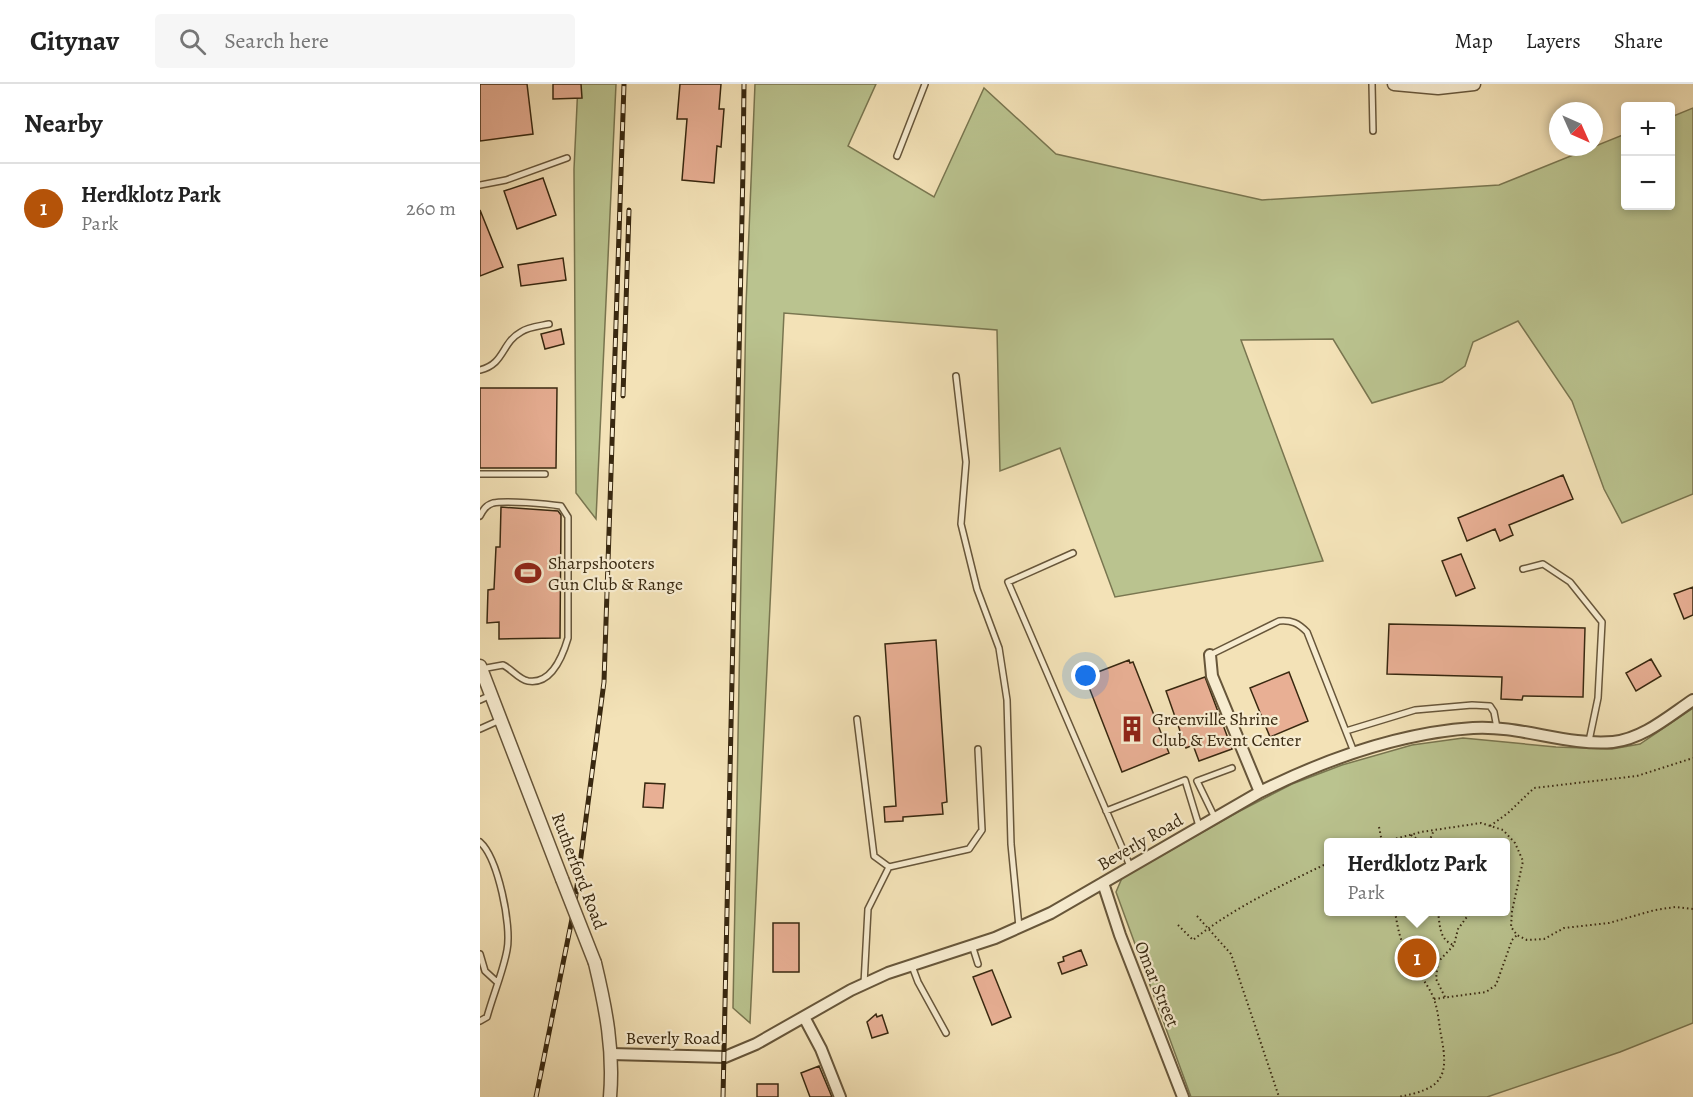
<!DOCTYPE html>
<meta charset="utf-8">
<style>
body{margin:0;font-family:Alegreya,serif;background:#f6f6f6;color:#222}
.controls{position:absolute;right:18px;top:18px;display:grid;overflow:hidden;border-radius:6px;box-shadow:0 3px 9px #0003}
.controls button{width:54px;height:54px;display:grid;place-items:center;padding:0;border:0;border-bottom:2px solid #e0e0e0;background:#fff;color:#222;font:30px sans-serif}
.compass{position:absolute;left:1069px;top:18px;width:54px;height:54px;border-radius:50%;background:#fff;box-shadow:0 3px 9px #0003;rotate:135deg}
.you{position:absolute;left:606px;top:592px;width:21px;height:21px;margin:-15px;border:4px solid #fff;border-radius:50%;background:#1a73e8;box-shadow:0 0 0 9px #1a73e833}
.badge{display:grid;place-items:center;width:39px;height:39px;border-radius:50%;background:#b45309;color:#fff;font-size:20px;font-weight:700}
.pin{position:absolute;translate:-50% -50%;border:3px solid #fff;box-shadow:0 2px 6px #0006}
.popup{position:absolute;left:844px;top:754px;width:186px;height:78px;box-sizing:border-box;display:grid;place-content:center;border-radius:6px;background:#fff;filter:drop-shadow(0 2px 4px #0005);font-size:20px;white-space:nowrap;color:#767676}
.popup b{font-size:22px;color:#222}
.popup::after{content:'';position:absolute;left:50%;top:100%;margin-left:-12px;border:12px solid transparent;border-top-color:#fff}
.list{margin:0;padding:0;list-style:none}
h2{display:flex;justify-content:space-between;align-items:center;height:78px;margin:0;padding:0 24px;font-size:26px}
h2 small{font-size:20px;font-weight:400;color:#767676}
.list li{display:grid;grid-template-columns:39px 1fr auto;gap:18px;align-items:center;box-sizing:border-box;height:90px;padding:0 24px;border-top:2px solid #e0e0e0}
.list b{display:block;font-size:22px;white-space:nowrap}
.list p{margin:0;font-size:20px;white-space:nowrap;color:#767676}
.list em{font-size:20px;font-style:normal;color:#767676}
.icon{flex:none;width:33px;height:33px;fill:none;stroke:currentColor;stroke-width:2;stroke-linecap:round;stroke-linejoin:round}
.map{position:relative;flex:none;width:1213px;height:1013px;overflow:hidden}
header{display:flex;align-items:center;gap:36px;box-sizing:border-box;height:84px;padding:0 30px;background:#fff;border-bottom:2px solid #e0e0e0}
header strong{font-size:28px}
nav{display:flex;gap:33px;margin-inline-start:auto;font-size:21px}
.search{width:420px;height:54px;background:#f6f6f6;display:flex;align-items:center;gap:15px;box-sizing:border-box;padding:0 21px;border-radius:6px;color:#767676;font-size:22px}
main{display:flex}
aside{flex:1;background:#fff}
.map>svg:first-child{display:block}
</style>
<header>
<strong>Citynav</strong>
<div class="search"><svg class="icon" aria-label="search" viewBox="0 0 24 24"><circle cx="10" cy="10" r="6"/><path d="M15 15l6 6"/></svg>Search here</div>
<nav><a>Map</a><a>Layers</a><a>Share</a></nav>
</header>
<main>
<aside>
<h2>Nearby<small></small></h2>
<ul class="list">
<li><span class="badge">1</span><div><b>Herdklotz Park</b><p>Park</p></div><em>260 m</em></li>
</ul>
</aside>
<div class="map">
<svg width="1213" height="1013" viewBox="0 0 1213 1013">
<rect width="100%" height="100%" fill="#f3e2b7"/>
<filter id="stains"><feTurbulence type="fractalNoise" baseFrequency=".00333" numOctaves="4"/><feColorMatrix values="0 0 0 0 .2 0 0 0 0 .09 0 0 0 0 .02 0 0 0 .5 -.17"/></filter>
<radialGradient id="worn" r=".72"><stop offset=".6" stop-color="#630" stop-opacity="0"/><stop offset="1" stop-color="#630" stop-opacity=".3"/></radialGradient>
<path fill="#bac38f" stroke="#797650" stroke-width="1.5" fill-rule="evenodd" d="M98 0H136L116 435 96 409 94 85Z
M275 0H396L368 62 454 113 504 4 576 70 782 116 1019 101 1145 50 1146 122H1190L1191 33 1213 24V410L1142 439 1124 405 1092 317 1038 237 993 258 985 282 962 298 892 319 853 255 761 256 843 477 635 513 580 364 520 387 517 246 304 229 270 939 253 924 266 221Z
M1213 624V939L1140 968 1007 1013H711L636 808 642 794 758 728 812 700 862 681 932 661 983 654 1076 663 1132 665 1160 660ZM1026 758V828H848V758Z"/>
<path fill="#e8af94" stroke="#382810" stroke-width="1.5" d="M0 0H47L53 50 0 57Z
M73 0H101L102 14 73 15Z
M200 0H241L239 25H244L241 63 237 62 234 99 202 96 207 35H197Z
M63 94 76 131 37 145 24 107Z
M0 126 23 183 0 192Z
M83 174 86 196 41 202 38 181Z
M81 245 84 260 65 265 61 250Z
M0 304H77L76 384H0Z
M1083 391 1093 415 1029 441 1033 451 1020 457 1015 445 987 457 978 434Z
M21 423 78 427 81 431 80 554 19 555V538L7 539 8 506 14 505 16 463H20Z
M981 470 995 504 976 512 962 477Z
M1213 503V531L1204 535 1194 510Z
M909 540 1105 544 1103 613 1043 612 1042 616 1021 615 1022 593 907 590Z
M456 556 467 718 462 719 463 730 423 733V737L405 738 404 723 416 722 405 560Z
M1171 575 1181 592 1156 607 1146 589Z
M649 576 650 579 653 578 689 669 642 688 605 593Z
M809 588 828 637 790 653 770 604Z
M725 593 752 665 719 677 713 661 706 664 686 607Z
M165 699 185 700 183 724 163 723Z
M293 839H319V888H293Z
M601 866 607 881 582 890 578 879 584 877 583 873Z
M512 886 531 933 512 941 493 893Z
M396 930 397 933 402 931 408 949 392 954 387 938Z
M339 982 352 1013H330L321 989Z
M277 1000H298V1013H277Z"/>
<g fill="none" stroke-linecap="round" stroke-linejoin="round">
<g stroke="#67563a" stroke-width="8">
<path id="service" d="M892 0 893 47
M417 72 445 0
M0 101 26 96 87 74
M0 286C25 280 21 259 41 248 48 243 60 242 69 240
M476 292 486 378 481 440 497 505 519 564 527 616 531 760 539 843
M0 390H65
M0 432C3 426 6 421 13 419 25 416 68 420 81 422L88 433V554C83 571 72 601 48 597 38 595 32 585 23 581L1 585
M593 469 528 498 650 782
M1043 485 1063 480 1090 498 1122 538 1118 614 1109 657
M730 571 799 537C812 536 818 539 827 548L874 668
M0 616 11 611
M377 635 394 772 409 783
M0 645 20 636
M866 647 935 626 992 621 1010 622 1014 628 1017 644
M626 727 705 696 719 742
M735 734 717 697 752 684
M0 758C18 774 32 842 27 866 23 888 13 911 7 933L0 937
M492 861 498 880
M0 870 5 887 17 898
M432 882 438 898 466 949
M384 900 388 825 409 783 489 765 502 746 498 665"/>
</g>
<g stroke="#67563a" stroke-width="14">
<path id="minor" d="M730 571 732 592 780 708
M623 799 640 851 703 1013
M324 933 341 965 360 1013
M131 970 245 973 276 960 371 906 408 889 515 854 571 829 780 708C846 675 919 649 993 644 1040 641 1086 662 1133 658 1163 655 1189 632 1213 616"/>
</g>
<g stroke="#67563a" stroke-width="15">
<path id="tertiary" d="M914 0 958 4 994 0
M0 582 82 795
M115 879C126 925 134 966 130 1013"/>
</g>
<path stroke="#382810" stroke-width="2" stroke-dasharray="1.5 3" stroke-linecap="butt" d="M1010 742 1028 729 1054 704 1157 692 1213 674
M899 743 902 758
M931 751 942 758
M903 758 941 748 1001 739 1023 746 1035 759 1043 777 1032 827 1031 843 1037 851 1047 856 1064 855 1084 844 1129 839 1175 826 1195 823 1213 825
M949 758 954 746
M915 828C917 839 919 852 924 863 931 882 947 897 954 915 958 926 959 940 961 951 970 995 961 1005 918 1013
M958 828C960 841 959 855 973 861
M717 832 751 870 799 1013
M698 841 713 856C753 824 802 801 848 779
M965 913 956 895 958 878 974 861 978 845 986 834 993 828
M954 915 1006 908 1016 901 1032 856 1037 851"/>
<use href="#service" stroke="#f7ecd0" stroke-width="5"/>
<use href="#minor" stroke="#f7ecd0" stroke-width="10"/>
<use href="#tertiary" stroke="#f7ecd0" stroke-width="12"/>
<g stroke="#382810" stroke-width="5">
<path id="rail" d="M143 312 149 126
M56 1013 94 825 124 598 144 0
M243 1013 263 85 264 0"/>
</g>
<use href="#rail" stroke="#f7ecd0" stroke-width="3" stroke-dasharray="9" stroke-linecap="butt"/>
<g stroke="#67563a" stroke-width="15" stroke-linecap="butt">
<path id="tertiary-bridge" d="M82 795 115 879"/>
</g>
<use href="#tertiary-bridge" stroke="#f7ecd0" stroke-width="12"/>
</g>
<defs>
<g id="stadium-bare" transform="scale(2.07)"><path d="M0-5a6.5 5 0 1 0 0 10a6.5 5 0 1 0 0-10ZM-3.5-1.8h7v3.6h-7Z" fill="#8f2418" stroke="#f7ecd0" stroke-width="2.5" paint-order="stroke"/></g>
<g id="building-bare" transform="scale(2.07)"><path d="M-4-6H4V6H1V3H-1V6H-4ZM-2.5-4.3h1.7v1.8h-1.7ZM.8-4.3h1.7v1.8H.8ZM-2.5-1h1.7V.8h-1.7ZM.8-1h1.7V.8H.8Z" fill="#8f2418" stroke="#f7ecd0" stroke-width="2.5" paint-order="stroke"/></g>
</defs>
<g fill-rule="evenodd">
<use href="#stadium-bare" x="48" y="489"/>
<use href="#building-bare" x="652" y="645"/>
</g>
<g text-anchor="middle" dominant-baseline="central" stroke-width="4.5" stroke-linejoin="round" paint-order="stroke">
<g font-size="18" fill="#382810" stroke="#f7ecd0" text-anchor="start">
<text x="68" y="479">Sharpshooters<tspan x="68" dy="21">Gun Club &amp; Range</tspan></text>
<text x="672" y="635">Greenville Shrine<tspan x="672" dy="21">Club &amp; Event Center</tspan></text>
</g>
<g font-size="18" fill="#382810" stroke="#f7ecd0">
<text transform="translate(660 758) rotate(-30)">Beverly Road</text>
<text transform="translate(99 787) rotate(69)">Rutherford Road</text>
<text transform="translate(677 900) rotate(68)">Omar Street</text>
<text x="193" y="954">Beverly Road</text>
</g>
</g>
<rect width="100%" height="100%" filter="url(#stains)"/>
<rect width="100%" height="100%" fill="url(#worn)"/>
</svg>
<div class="controls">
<button>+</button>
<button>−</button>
</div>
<svg class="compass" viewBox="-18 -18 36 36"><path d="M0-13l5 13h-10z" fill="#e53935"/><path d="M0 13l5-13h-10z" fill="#767676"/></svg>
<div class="you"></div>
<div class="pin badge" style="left:937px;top:874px">1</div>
<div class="popup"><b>Herdklotz Park</b>Park</div>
</div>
</main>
